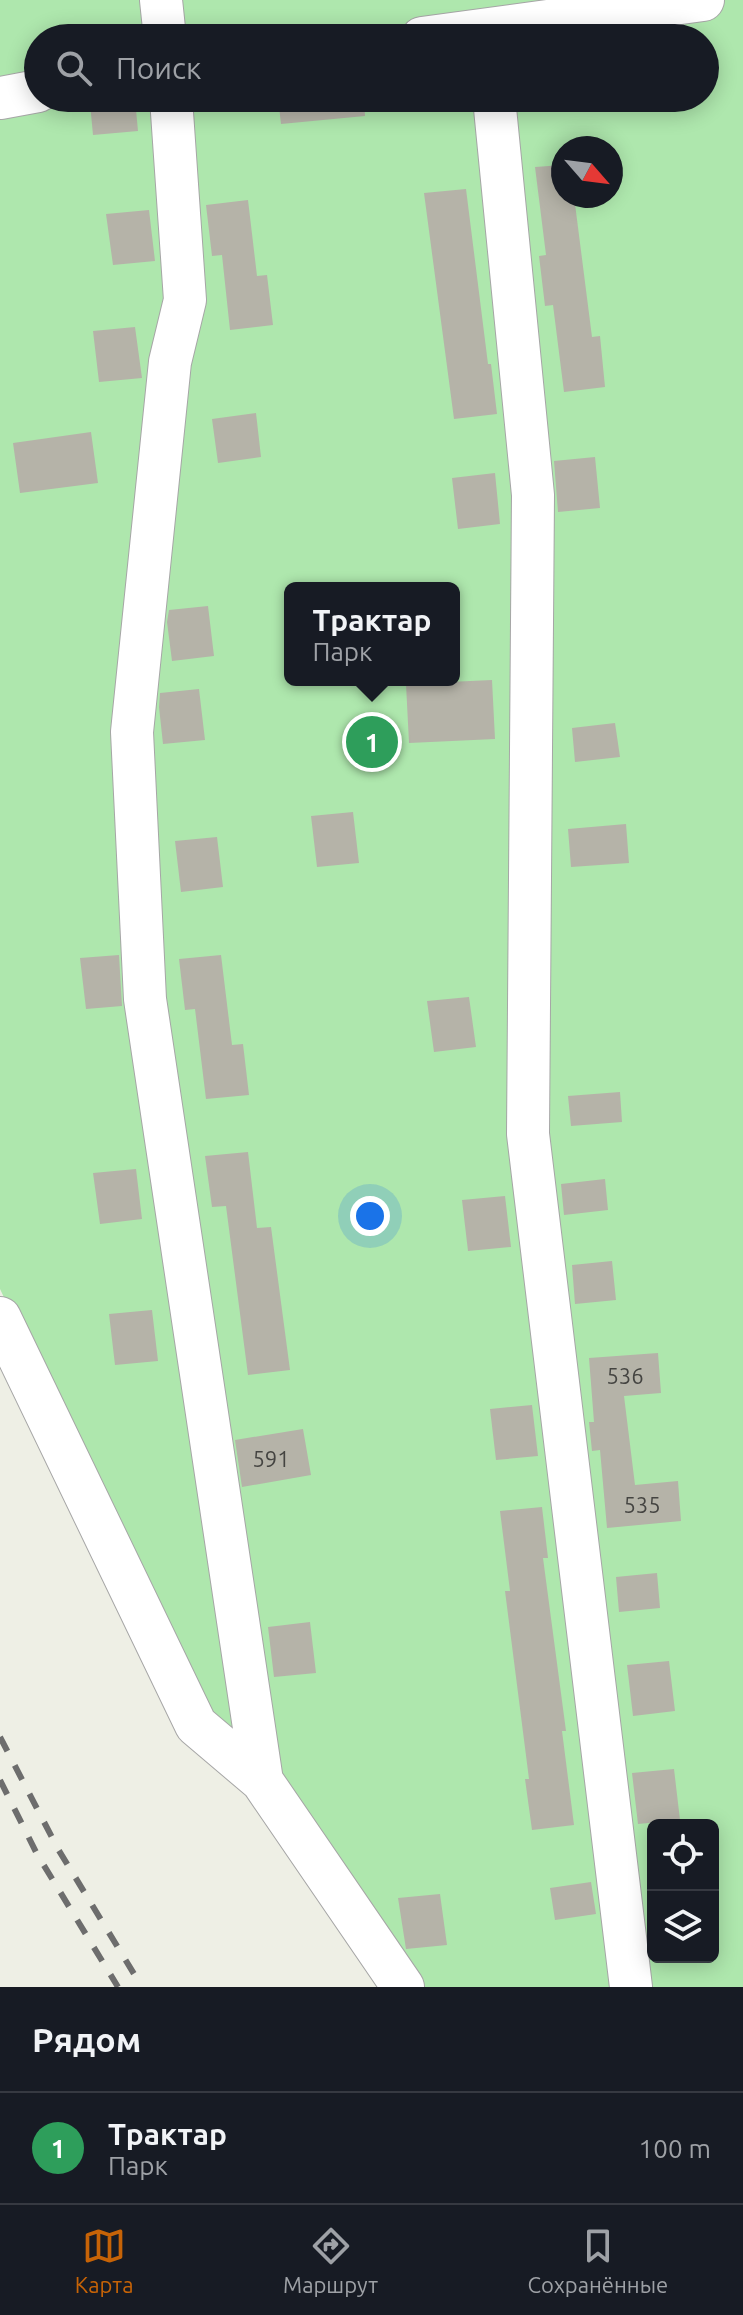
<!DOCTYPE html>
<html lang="ru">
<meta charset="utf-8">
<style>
body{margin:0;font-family:Ubuntu,sans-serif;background:#242831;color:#f1f3f6}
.controls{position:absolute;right:24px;bottom:24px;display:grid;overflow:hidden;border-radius:12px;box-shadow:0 4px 20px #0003}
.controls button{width:72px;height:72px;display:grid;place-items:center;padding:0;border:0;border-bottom:2px solid #363941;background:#171b24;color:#f1f3f6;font:40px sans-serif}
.compass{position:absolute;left:551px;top:136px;width:72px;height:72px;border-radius:50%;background:#171b24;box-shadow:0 4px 20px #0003;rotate:118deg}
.you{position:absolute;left:370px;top:1216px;width:28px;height:28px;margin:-20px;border:6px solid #fff;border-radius:50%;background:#1a73e8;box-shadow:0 0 0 12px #1a73e833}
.badge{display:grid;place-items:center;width:52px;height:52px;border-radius:50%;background:#c66307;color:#fff;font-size:26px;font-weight:700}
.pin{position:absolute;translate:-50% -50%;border:4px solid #fff;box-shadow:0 2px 8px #0006}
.popup{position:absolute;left:284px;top:582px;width:176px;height:104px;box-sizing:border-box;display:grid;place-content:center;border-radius:12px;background:#171b24;filter:drop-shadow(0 2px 6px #0005);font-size:26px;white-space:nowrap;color:#9ea1a6}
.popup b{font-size:30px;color:#f1f3f6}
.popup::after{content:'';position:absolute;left:50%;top:100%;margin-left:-16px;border:16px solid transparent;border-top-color:#171b24}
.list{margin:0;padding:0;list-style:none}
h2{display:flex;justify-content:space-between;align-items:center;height:104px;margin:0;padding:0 32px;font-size:34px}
h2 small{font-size:26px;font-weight:400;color:#9ea1a6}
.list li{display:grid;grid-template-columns:52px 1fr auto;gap:24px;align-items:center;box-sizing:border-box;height:112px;padding:0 32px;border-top:2px solid #363941}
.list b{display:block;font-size:30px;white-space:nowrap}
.list p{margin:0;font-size:26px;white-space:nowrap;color:#9ea1a6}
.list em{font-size:26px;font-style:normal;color:#9ea1a6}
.icon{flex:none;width:44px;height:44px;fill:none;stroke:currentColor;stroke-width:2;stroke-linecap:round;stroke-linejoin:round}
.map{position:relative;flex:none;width:743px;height:1987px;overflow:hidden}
.search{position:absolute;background:#171b24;box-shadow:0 4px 20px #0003;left:24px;right:24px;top:24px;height:88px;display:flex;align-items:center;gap:20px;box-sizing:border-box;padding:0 28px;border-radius:44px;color:#9ea1a6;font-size:30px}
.sheet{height:216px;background:#171b24}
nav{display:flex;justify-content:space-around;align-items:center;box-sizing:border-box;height:112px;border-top:2px solid #363941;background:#171b24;font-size:22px;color:#9ea1a6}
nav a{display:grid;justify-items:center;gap:4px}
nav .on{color:#c66307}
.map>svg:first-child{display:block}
</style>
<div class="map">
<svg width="743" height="1987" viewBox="0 0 743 1987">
<rect width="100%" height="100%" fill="#eeefe5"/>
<path fill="#aee7ad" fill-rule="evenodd" d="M0 0H743V1987H418L206 1718 0 1289ZM38 38H705V98H38ZM563 148H611V196H563ZM290 588H454V680H290ZM653 1825H713V1957H653Z"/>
<path fill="#b5b3a8" d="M278 98H364L365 116 281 124Z
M135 99 138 131 93 135 90 103Z
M563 165V196H574L592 337 600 336 605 387 564 392 553 305 545 306 539 256 546 255 535 167Z
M466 189 488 364H491L497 414 454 419 424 193Z
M248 200 257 276 267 275 273 325 230 330 222 255 212 256 206 205Z
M149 210 155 261 113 265 106 214Z
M135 327 142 378 99 382 93 331Z
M256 413 261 457 218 463 212 419Z
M91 432 98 483 20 493 13 443Z
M595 457 600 508 558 512 554 461Z
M495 473 500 524 458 529 452 478Z
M208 606 214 656 172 661 167 622 169 610Z
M492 680 495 739 409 743 406 684Z
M199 689 205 740 163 744 159 707 160 693Z
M615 723 620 757 575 762 572 728Z
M353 812 359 863 317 867 311 816Z
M626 824 629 863 571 867 568 829Z
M217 837 223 887 181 892 175 841Z
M119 955 122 1006 86 1009 80 958Z
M221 955 232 1045 243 1044 249 1095 206 1099 195 1009 185 1010 179 959Z
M469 997 476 1047 434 1052 427 1001Z
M620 1092 622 1122 571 1126 568 1096Z
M248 1152 257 1228 271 1227 290 1370 248 1375 226 1206 212 1207 205 1156Z
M136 1169 142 1219 100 1224 93 1173Z
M605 1179 608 1210 564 1215 561 1184Z
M505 1196 511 1247 468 1251 462 1200Z
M612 1261 616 1300 575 1304 572 1265Z
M152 1310 158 1361 115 1365 109 1314Z
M658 1353 661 1393 624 1396 635 1485 678 1481 681 1521 607 1528 600 1450 592 1451 589 1422H594L589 1358Z
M532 1405 538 1456 496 1460 490 1409Z
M303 1429 311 1475 242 1487 235 1440Z
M542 1507 548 1558H543L566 1731H562L574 1825 532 1830 525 1779H529L505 1591H510L500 1511Z
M657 1573 660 1608 619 1612 616 1577Z
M310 1622 316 1673 274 1677 268 1627Z
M669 1661 675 1711 633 1716 627 1665Z
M674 1769 680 1820 638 1824 632 1773Z
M591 1882 596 1914 555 1920 550 1888Z
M440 1894 447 1945 406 1949 398 1898Z"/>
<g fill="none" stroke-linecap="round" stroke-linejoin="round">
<g stroke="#a6a6a6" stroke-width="44">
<path id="minor" d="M161 0 165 38
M422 38 703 0
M0 98 38 91
M171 98 185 300 170 362 132 732 145 999 262 1781
M494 98 533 495 528 1134 631 1987
M0 1318 196 1725 262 1781 403 1987"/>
</g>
<use href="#minor" stroke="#fff" stroke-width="42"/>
<path stroke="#6d6d6d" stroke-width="6" stroke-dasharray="16 16" stroke-linecap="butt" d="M0 1737 58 1849 142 1987
M0 1780 37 1854 118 1987"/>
</g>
<g text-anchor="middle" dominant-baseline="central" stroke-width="6" stroke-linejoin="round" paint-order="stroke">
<g font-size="22" fill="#444441">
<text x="625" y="1375">536</text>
<text x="271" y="1458">591</text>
<text x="642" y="1504">535</text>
</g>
</g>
</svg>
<div class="controls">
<button><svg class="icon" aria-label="locate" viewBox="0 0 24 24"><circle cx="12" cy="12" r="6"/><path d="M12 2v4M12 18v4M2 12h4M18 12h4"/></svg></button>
<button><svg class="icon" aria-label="layers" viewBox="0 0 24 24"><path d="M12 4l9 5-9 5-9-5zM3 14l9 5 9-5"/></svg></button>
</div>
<svg class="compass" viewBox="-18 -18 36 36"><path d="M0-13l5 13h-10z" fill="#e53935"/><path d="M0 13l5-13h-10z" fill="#9ea1a6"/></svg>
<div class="you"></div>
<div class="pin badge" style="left:372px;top:742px;background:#2e9e5b">1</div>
<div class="popup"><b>Трактар</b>Парк</div>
<div class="search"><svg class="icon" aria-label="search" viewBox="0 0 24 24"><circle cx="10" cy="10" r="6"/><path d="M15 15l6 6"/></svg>Поиск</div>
</div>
<section class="sheet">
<h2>Рядом<small></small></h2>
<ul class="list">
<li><span class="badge" style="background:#2e9e5b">1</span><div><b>Трактар</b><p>Парк</p></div><em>100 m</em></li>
</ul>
</section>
<nav>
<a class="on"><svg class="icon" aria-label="map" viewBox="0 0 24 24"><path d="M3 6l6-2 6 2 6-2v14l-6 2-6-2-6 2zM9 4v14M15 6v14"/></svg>Карта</a>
<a><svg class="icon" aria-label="directions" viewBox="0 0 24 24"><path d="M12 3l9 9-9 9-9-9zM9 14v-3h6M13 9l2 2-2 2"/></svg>Маршрут</a>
<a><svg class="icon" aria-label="saved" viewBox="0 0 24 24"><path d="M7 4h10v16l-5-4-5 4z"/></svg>Сохранённые</a>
</nav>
